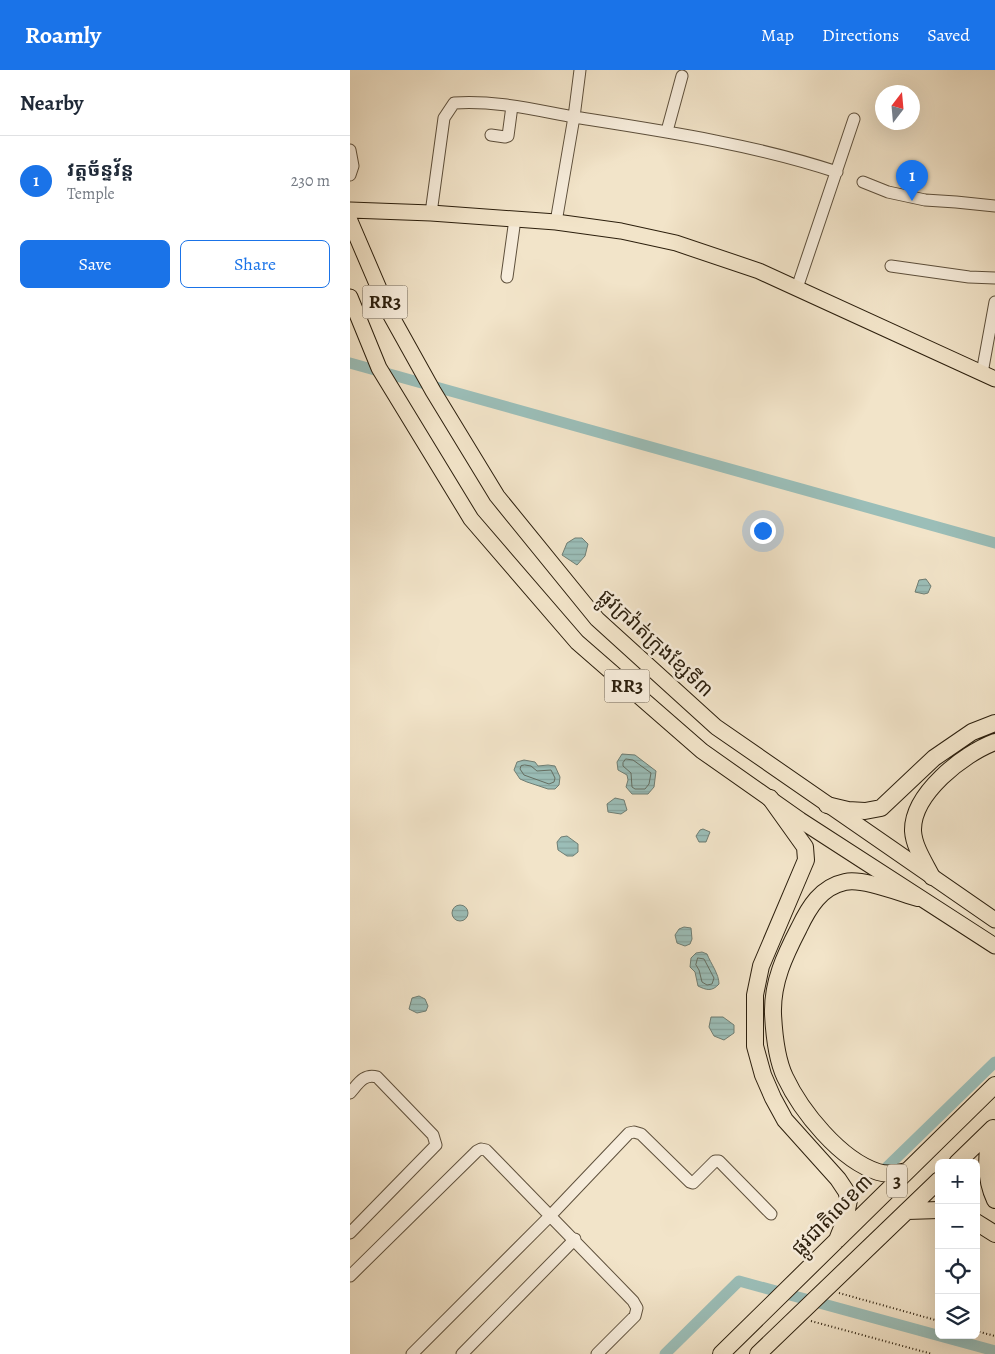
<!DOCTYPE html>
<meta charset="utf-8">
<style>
body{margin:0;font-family:Alegreya,"Noto Sans Khmer",serif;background:#f2f2f3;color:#1f2937}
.controls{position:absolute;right:15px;bottom:15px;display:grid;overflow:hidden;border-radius:8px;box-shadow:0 5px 20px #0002}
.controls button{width:45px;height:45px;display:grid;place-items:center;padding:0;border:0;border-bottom:1px solid #e0e1e3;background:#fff;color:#1f2937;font:25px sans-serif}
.compass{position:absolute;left:525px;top:15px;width:45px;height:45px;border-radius:50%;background:#fff;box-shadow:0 5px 20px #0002;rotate:16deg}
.you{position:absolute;left:412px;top:460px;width:18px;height:18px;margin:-12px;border:4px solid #fff;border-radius:50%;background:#1a73e8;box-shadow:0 0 0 8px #1a73e833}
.badge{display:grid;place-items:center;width:32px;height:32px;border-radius:50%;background:#1a73e8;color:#fff;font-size:16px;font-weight:700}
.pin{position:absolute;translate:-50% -41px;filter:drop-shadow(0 1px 2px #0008)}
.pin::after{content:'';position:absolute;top:26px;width:18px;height:15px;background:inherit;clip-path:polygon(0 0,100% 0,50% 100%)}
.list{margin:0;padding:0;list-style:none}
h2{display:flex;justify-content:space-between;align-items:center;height:65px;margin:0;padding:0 20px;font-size:21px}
h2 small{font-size:16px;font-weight:400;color:#747a83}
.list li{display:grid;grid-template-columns:32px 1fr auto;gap:15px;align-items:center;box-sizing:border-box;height:90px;padding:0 20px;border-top:1px solid #e0e1e3}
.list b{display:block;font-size:19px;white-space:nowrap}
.list p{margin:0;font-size:16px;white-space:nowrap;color:#747a83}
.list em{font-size:16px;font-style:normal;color:#747a83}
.actions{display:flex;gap:10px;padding:15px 20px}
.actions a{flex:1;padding:11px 0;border:1px solid #1a73e8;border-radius:8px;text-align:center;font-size:18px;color:#1a73e8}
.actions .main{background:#1a73e8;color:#fff}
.icon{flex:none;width:28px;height:28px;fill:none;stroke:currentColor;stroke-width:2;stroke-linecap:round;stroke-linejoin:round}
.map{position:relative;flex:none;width:645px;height:1284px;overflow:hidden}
header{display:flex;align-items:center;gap:30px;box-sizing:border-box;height:70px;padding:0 25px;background:#1a73e8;color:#fff}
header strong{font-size:24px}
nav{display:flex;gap:28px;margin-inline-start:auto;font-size:18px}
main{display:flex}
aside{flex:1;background:#fff}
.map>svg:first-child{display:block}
</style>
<header>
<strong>Roamly</strong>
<nav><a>Map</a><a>Directions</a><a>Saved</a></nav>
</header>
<main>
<aside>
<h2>Nearby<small></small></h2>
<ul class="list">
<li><span class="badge">1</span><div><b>វត្តច័ន្ទវ័ន្ត</b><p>Temple</p></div><em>230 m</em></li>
</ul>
<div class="actions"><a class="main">Save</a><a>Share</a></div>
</aside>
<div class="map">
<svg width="645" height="1284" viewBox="0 0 645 1284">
<defs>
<pattern id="water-rules" width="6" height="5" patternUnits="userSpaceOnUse" patternTransform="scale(1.25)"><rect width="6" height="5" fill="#9bbeb8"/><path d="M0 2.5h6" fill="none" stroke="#86a39d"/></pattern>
</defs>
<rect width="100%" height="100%" fill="#f2e4c9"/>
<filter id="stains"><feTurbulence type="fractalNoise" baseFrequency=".004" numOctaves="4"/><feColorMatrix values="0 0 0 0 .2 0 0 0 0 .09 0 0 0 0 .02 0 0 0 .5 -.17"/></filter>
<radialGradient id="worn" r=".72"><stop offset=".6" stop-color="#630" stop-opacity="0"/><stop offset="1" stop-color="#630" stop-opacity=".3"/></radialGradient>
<path fill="url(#water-rules)" stroke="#6f7e74" d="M225 468H232L238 474 235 486 227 495 212 485 217 473Z
M576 509 581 516 578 523 574 524 565 522 569 510Z
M272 684 285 685 306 701 304 717 298 724H282L276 717 278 710 277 705 268 700 267 692Z
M174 690 185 692 188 696 198 695 205 696 210 707 209 715 205 719H198L177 712 170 709 164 700 167 692Z
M265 728 274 730 277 740 271 744 258 742 257 734Z
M353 759 360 762 356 772H349L346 766 350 760Z
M217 766 228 774V782L223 786H217L208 780 207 772 211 767Z
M102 843a8 8 0 1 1 16 0a8 8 0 1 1-16 0Z
M334 857 341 858 342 869 340 874 335 876 327 873 325 865 329 859Z
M352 882 357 884C361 894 369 904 369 914 362 922 356 920 348 916L345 902 340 897 341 888 346 883Z
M69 926 75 929 78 936 76 941 67 943 59 939 62 928Z
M361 947H373L384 955V963L374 970 364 966 359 957Z"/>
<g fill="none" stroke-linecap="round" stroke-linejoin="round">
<path stroke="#646e62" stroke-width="1" d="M276 689 283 690 301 703 299 714 295 719H285L282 717 281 703 273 696V693Z
M175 695 181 696 187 701 201 700 205 708 204 712 199 714 174 705 170 699 171 696Z
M348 888 354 889 364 908 362 914 357 915 352 912 349 900 346 895Z"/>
<path stroke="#9bbeb8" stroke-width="11" d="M0 293 645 473
M537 1097 645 992
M315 1284 389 1211 645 1281"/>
<g stroke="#5e503c" stroke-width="13">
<path id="minor" d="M317 61 332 6
M141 65 155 67 158 66 162 36
M0 80 3 96 0 105
M513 112 538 122 575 130 606 132 645 136
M81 143 94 48 104 33C145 30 185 40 224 47 313 61 402 74 487 102
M206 152 224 47 230 0
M541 196 619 207 645 208
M157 207 165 149
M447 218 504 49
M632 303 645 232
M0 1023C8 1014 14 1003 27 1007L83 1065 86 1075 0 1163
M0 1206 127 1081 131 1079 136 1080 283 1231 287 1238 285 1246 247 1284
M62 1284 201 1145 279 1063 284 1062 291 1064 340 1112 343 1113 365 1091H369L421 1144
M112 1284 225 1169"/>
</g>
<g stroke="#2c1f0d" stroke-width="17">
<path id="major" d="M0 140 81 143 206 152 271 161 326 173 409 201 645 309
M0 151 39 242 83 321 147 426 247 549 366 657 645 850
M0 227 29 298 121 449 227 572 352 681 450 750 645 876"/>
</g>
<g stroke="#2c1f0d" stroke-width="18">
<path id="highway" d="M420 728 455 777 456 790 411 896 405 925V976L413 1005 423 1028 435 1050 488 1109 496 1121 499 1130 495 1150 487 1170
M477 735 498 740 515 741 531 738 584 688 622 662 645 653
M582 807C575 793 564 777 563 761 562 724 613 684 645 672
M642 1059C636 1083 634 1107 645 1130
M607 1093 643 1058
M557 1101C547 1103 538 1105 528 1102 490 1090 451 1041 435 1007 426 988 424 964 423 944 422 912 435 885 449 858 459 837 471 817 495 812 513 808 550 823 568 828
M557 1141 589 1140
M626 1152 645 1164
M371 1284 645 1015
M408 1284 589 1110"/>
</g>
<path stroke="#2c1f0d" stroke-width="2" stroke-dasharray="1 2.5" stroke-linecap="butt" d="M489 1223 589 1251
M461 1251 582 1284
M626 1261 645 1266"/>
<use href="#minor" stroke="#f7eddc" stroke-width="11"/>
<use href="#major" stroke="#f2e4c9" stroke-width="15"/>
<use href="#highway" stroke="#f2e4c9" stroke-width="16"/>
</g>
<g text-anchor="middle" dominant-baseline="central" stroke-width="5" stroke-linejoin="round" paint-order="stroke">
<g fill="#f7eddc" stroke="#695d4b" stroke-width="1">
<rect x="12.5" y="215.5" width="45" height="33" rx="4"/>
<rect x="254.5" y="599.5" width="45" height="33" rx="4"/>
<rect x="537" y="1094.5" width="20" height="33" rx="4"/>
</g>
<g font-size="19" font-weight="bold" fill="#2c1f0d">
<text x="35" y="232">RR3</text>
<text x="277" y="616">RR3</text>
<text x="547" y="1111">3</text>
</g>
<g font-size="20" fill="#2c1f0d" stroke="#f7eddc">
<text transform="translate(306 573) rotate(43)">ផ្លូវក្រវ៉ាត់ក្រុងខ្សែទី៣</text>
<text transform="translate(482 1145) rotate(-45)">ផ្លូវជាតិលេខ៣</text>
</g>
</g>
<rect width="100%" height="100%" filter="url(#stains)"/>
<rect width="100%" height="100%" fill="url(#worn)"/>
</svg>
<div class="controls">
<button>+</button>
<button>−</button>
<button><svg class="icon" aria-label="locate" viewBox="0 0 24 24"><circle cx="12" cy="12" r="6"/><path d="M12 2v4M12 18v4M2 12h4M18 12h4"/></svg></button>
<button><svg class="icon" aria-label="layers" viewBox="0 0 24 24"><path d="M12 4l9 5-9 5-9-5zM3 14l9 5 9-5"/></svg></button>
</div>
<svg class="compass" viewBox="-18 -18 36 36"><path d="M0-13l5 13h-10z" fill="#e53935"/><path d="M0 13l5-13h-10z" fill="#747a83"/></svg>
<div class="you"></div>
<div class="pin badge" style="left:562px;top:131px">1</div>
</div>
</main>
